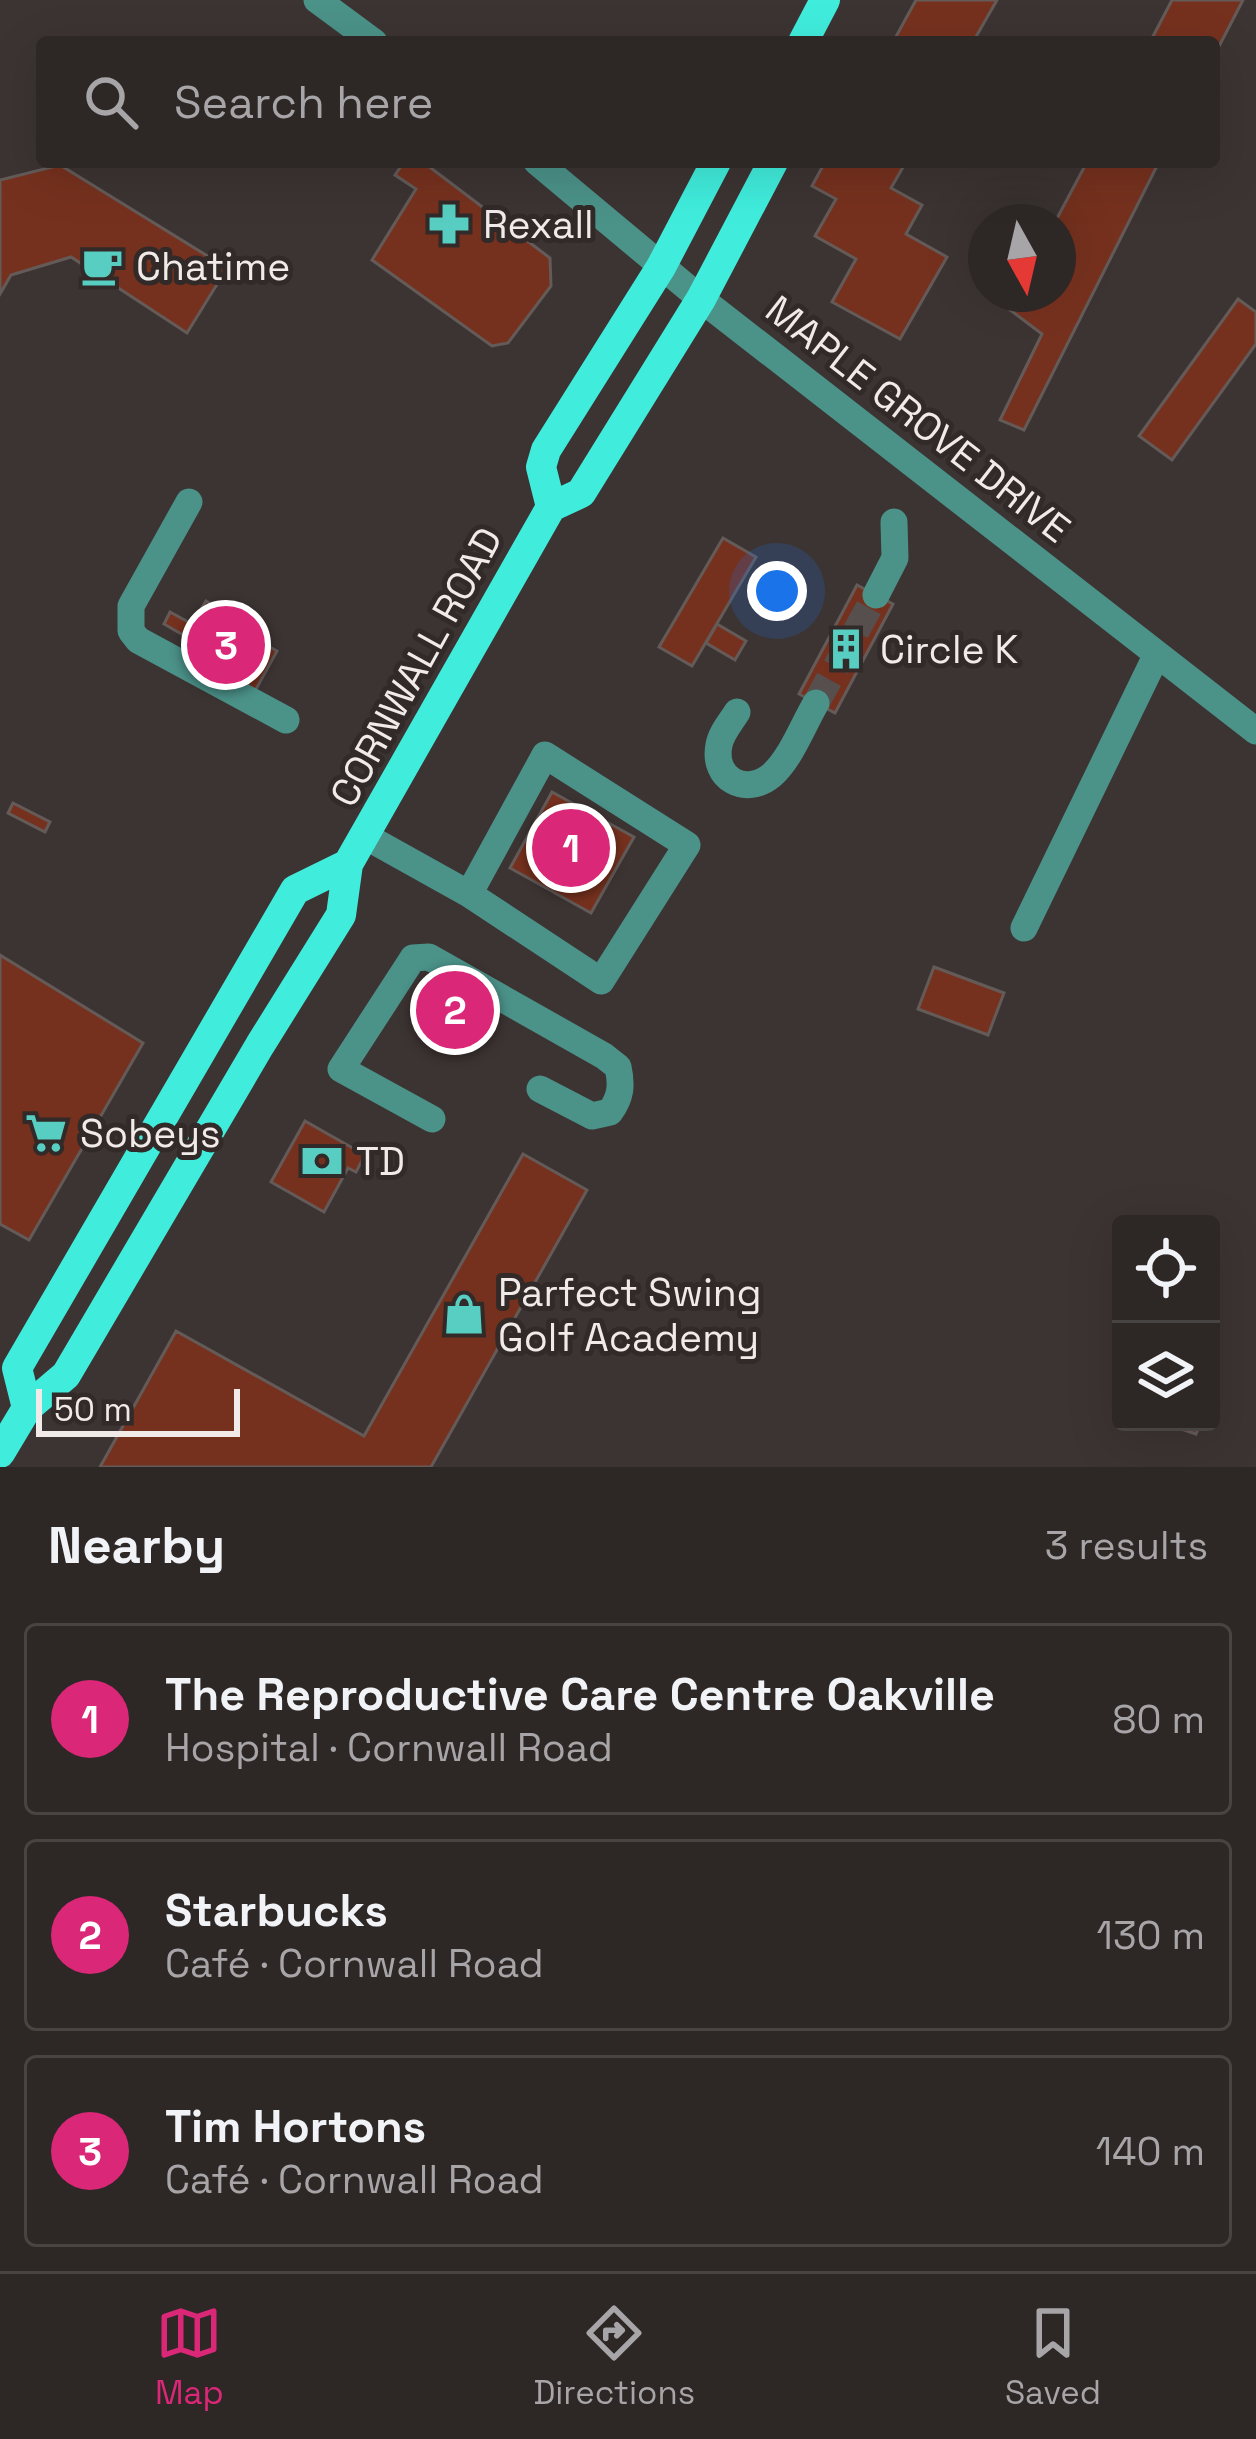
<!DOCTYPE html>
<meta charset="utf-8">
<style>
body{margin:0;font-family:"Space Grotesk",sans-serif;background:#352f2e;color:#f1f3f6}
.controls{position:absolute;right:36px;bottom:36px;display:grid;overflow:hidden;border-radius:12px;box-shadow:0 12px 48px #0002}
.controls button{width:108px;height:108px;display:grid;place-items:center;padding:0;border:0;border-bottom:3px solid #484443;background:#2d2726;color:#f1f3f6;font:60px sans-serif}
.compass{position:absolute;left:968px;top:204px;width:108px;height:108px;border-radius:50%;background:#2d2726;box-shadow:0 12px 48px #0002;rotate:172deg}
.scale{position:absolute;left:36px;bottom:30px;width:204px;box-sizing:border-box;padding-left:12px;border:6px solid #f0ebe9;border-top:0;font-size:33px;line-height:42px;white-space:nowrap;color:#f0ebe9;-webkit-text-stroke:9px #322a28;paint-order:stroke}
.you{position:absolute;left:777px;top:591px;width:42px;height:42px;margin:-30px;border:9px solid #fff;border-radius:50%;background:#1a73e8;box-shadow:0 0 0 18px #1a73e833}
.badge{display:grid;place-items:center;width:78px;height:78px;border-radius:50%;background:#db2777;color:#fff;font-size:39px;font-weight:700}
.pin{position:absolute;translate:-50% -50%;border:6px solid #fff;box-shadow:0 3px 12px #0006}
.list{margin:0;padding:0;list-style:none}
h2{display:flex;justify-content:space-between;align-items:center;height:156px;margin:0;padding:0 48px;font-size:51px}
h2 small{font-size:39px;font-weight:400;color:#a7a5a7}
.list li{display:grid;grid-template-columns:78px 1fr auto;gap:36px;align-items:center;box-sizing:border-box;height:192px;margin:0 24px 24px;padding:0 24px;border:3px solid #484443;border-radius:12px}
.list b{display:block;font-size:45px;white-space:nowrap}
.list p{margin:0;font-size:39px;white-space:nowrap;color:#a7a5a7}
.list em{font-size:39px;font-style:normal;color:#a7a5a7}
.icon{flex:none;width:66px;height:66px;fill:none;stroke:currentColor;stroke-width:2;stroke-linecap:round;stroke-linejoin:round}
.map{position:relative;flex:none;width:1256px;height:1467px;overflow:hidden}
.search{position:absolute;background:#2d2726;box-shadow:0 12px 48px #0002;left:36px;right:36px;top:36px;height:132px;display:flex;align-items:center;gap:30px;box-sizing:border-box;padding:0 42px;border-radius:12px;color:#a7a5a7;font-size:45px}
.sheet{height:804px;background:#2d2726}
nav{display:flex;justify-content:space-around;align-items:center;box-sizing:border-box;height:168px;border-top:3px solid #484443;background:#2d2726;font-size:33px;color:#a7a5a7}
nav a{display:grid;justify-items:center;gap:6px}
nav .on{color:#db2777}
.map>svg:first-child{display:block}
</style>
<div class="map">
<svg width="1256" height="1467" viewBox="0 0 1256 1467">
<rect width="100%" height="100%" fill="#3c3432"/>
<path fill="#76311e" stroke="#645b59" stroke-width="3" d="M916 0H997L973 42H893Z
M1172 0H1243L1214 56V42H1150Z
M404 162H423L550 258 551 286 508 343 492 346 372 260 416 189 395 175Z
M825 162H906L891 188 922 205 906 234 947 257 900 339 832 302 856 259 815 236 836 199 812 186Z
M1087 162H1159L1024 430 1000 420 1042 334 1009 309 1017 294H1058V222H1055Z
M60 165 227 268 187 333 71 257 11 275 0 294V180Z
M1238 299 1256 312V344L1172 460 1139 436Z
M723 538 756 557 692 666 659 647Z
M857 585 893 604 835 713 799 694Z
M206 601 248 624 243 632 277 651 255 691 183 651 190 639 164 624 170 612 192 624Z
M717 624 746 641 735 660 706 643Z
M552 792 634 837 591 913 510 868Z
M13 803 50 822 45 832 8 813Z
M0 955 143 1043 29 1240 0 1224Z
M934 967 1004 993 988 1035 918 1009Z
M433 977 494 1011 477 1043 416 1009Z
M305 1121 365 1155 356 1172 348 1168 324 1212 271 1182Z
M523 1154 587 1190 431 1467H100L176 1331 364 1436Z
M1161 1422H1201L1196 1434Z"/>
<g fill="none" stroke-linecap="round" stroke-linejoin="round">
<path stroke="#574f4d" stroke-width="27" stroke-dasharray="27 14" stroke-linecap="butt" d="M816 703 876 595"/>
<path stroke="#4b9289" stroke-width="27" d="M317 0 374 42
M537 162 701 299 1256 731
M189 502 131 606V631L138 640 286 720
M876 595 895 558 894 522
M737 712C731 722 721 733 719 745 712 779 746 797 772 775 791 758 803 725 816 703
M365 836 469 894 601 981 687 845 545 755 469 894
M1024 928 1157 654
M432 1119 341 1069 413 958 429 957 604 1056 618 1067C622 1085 621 1097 610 1112L592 1116 540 1089"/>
<path stroke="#40eddd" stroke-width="30" d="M803 42 825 0
M551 507 541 467 546 450 661 267 716 162
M27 1408 17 1368 295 890 348 864
M0 1453 27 1408 66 1375 260 1045 341 915 348 864 551 507 581 493 701 299 773 162"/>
</g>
<defs>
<g id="pharmacy-bare" transform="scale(3.24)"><path d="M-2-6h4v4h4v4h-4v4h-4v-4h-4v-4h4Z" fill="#57cec1" stroke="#322a28" stroke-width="2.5" paint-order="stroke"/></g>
<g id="cafe-bare" transform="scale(3.24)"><path d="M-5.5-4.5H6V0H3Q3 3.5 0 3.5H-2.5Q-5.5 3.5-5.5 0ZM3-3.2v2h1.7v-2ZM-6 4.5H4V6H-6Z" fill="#57cec1" stroke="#322a28" stroke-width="2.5" paint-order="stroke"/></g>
<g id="building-bare" transform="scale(3.24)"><path d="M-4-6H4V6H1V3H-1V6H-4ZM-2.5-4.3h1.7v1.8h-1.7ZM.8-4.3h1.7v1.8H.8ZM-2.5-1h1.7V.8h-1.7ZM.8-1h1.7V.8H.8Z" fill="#57cec1" stroke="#322a28" stroke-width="2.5" paint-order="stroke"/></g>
<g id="supermarket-bare" transform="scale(3.24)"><path d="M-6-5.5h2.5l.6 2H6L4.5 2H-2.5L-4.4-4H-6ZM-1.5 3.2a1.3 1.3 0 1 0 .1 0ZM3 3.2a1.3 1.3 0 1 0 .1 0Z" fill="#57cec1" stroke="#322a28" stroke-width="2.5" paint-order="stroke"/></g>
<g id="bank-bare" transform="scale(3.24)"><path d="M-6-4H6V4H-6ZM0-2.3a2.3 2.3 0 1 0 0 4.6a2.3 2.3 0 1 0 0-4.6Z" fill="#57cec1" stroke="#322a28" stroke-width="2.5" paint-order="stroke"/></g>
<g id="shop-bare" transform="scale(3.24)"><path d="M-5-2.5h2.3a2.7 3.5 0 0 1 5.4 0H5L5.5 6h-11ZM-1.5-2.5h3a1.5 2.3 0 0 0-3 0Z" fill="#57cec1" stroke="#322a28" stroke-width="2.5" paint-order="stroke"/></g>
</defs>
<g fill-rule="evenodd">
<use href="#pharmacy-bare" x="449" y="224"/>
<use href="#cafe-bare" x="102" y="266"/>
<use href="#building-bare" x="846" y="649"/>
<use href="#supermarket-bare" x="46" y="1133"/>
<use href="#bank-bare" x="322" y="1161"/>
<use href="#shop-bare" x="464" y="1314"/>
</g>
<g text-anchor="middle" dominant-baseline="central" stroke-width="10" stroke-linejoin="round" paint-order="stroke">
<g font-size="39" fill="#f0ebe9" stroke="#322a28" text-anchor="start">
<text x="483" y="224">Rexall</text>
<text x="136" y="266">Chatime</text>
<text x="880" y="649">Circle K</text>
<text x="80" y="1133">Sobeys</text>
<text x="356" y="1161">TD</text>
<text x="498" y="1292">Parfect Swing<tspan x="498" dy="45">Golf Academy</tspan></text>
</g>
<g font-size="39" fill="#f0ebe9" stroke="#322a28">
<text transform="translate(918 419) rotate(38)">MAPLE GROVE DRIVE</text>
<text transform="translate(416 667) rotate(-61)">CORNWALL ROAD</text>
</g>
</g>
</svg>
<div class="controls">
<button><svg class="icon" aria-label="locate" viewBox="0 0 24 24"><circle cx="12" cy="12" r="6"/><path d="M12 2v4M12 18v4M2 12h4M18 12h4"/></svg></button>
<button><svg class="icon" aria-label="layers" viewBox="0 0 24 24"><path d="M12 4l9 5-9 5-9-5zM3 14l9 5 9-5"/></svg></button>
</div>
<svg class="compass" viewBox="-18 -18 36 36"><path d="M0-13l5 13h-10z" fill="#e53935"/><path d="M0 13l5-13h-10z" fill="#a7a5a7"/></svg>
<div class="scale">50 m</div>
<div class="you"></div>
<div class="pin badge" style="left:571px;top:848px">1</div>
<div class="pin badge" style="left:455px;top:1010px">2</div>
<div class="pin badge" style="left:226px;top:645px">3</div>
<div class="search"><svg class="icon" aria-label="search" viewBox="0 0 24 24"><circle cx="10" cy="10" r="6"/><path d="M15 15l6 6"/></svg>Search here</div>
</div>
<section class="sheet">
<h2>Nearby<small>3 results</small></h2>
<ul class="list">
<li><span class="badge">1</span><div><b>The Reproductive Care Centre Oakville</b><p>Hospital · Cornwall Road</p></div><em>80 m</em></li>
<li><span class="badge">2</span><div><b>Starbucks</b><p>Café · Cornwall Road</p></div><em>130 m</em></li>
<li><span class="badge">3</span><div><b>Tim Hortons</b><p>Café · Cornwall Road</p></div><em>140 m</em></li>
</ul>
</section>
<nav>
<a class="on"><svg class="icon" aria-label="map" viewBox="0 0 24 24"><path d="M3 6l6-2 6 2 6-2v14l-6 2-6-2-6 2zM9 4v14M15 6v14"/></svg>Map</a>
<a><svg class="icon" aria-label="directions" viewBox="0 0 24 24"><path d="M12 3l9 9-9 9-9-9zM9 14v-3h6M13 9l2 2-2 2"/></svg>Directions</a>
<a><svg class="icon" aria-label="saved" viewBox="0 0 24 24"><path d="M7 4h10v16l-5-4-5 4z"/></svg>Saved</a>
</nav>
